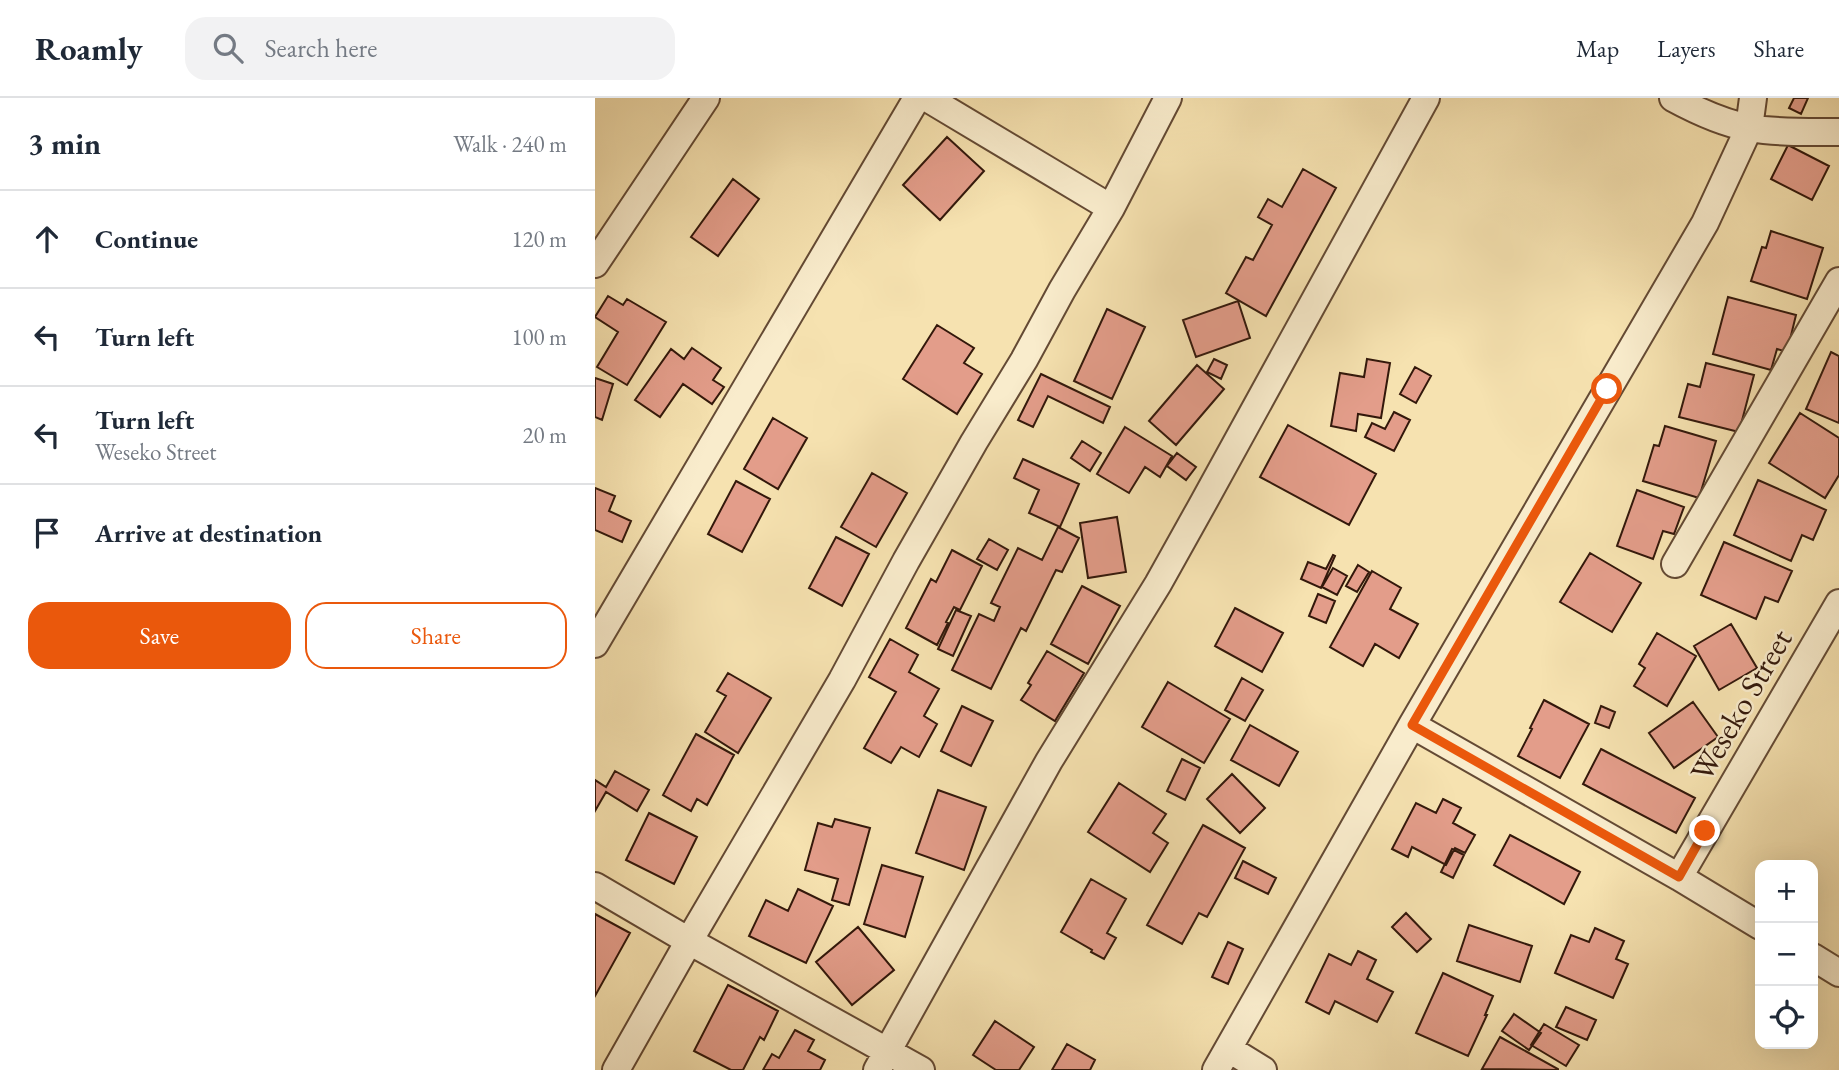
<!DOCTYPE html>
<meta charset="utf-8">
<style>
body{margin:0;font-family:"EB Garamond",serif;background:#f2f2f3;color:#1f2937}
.controls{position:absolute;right:21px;bottom:21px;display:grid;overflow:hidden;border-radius:14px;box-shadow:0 7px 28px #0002}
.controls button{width:63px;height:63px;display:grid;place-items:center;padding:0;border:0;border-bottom:2px solid #e0e1e3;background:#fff;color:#1f2937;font:35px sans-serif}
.stop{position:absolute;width:21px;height:21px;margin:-16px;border:5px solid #ea580c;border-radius:50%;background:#fff}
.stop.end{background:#ea580c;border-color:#fff;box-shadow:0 2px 7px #0008}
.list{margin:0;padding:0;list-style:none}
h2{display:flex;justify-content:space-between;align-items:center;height:91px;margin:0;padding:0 28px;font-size:30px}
h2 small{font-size:23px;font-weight:400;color:#747a83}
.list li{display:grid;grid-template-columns:46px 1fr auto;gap:21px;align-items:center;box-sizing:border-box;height:98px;padding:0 28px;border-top:2px solid #e0e1e3}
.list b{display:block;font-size:26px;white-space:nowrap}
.list p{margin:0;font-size:23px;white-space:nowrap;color:#747a83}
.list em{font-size:23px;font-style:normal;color:#747a83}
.actions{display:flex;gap:14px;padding:21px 28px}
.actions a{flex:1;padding:16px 0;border:2px solid #ea580c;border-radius:21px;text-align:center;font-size:24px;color:#ea580c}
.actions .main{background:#ea580c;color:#fff}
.icon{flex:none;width:38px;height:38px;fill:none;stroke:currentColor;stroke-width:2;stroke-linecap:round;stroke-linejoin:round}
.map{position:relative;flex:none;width:1244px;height:972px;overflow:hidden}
header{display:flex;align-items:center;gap:42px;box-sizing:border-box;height:98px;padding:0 35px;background:#fff;border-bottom:2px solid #e0e1e3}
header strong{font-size:33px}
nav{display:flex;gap:38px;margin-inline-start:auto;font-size:24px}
.search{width:490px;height:63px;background:#f2f2f3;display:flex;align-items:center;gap:18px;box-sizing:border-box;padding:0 24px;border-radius:21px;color:#747a83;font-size:26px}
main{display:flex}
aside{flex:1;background:#fff}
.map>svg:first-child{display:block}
</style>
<header>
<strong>Roamly</strong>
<div class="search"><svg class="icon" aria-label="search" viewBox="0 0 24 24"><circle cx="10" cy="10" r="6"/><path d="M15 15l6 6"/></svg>Search here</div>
<nav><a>Map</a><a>Layers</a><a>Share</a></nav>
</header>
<main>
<aside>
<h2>3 min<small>Walk · 240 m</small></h2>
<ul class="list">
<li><svg class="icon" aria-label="ahead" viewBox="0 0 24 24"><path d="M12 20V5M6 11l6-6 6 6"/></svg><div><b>Continue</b></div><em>120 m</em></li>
<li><svg class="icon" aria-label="left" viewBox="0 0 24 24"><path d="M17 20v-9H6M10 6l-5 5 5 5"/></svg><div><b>Turn left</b></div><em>100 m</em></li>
<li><svg class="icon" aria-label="left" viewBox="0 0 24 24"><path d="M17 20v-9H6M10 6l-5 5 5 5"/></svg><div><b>Turn left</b><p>Weseko Street</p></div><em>20 m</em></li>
<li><svg class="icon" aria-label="arrive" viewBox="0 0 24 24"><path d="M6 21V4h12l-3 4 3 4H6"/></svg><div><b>Arrive at destination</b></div></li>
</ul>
<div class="actions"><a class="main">Save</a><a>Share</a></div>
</aside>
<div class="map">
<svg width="1244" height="972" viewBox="0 0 1244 972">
<rect width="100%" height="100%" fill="#f6e2b0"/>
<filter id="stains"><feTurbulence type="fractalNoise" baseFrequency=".00286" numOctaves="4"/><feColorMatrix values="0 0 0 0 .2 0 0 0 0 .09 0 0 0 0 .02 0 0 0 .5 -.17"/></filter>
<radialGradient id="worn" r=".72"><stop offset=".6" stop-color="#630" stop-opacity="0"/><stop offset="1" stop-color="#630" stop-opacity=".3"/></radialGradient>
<path fill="#e39d8a" stroke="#33180b" stroke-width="2" d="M1199 0H1213L1206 16 1194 10Z
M352 39 389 73 345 122 308 87Z
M1193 47 1234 68 1217 102 1176 81Z
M708 71 741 90 671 218 631 195 651 159 658 162 677 127 663 119 673 101 687 109Z
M138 81 164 101 123 158 96 139Z
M1176 133 1228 150 1212 201 1156 183 1167 149 1171 150Z
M13 198 28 207 32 201 71 224 32 287 2 269 23 234 0 219Z
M1133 199 1201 217 1192 254 1182 251 1176 272 1118 256Z
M643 203 655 240 601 259 588 222Z
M512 211 550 229 517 301 479 283Z
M342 227 379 250 369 265 387 276 362 316 308 281Z
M97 250 126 270 118 282 129 289 117 306 88 286 65 319 40 302 76 251 89 261Z
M1236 254 1244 258V325L1211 311Z
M619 261 632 267 626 281 612 274Z
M772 261 795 265 786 320 763 316 761 333 736 328 745 275 769 279Z
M1111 265 1159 277 1144 334 1084 319 1093 286 1105 289Z
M602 267 629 291 581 347 554 323Z
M820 269 836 278 821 305 805 296Z
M446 276 515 309 508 325 453 298 438 329 423 322Z
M0 280 18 286 7 322 0 319Z
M799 314 815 322 799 353 770 339 777 325 790 331Z
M1205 315 1244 340V377L1230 400 1174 365Z
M178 320 212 340 183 391 149 371Z
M693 327 781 376 754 427 665 379Z
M1070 328 1121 343 1104 400 1048 383 1059 347 1064 348Z
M530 329 577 358 565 379 550 369 534 395 502 376Z
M487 343 506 355 495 373 476 360Z
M582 355 601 369 591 382 572 368Z
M428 361 484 386 465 429 434 415 444 392 419 380Z
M277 375 312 395 281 449 246 429Z
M1163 382 1231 412 1218 442 1207 437 1196 463 1139 437Z
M141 383 175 401 147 454 113 436Z
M0 390 20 398 14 413 36 423 27 444 0 432Z
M1042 392 1089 409 1079 436 1068 433 1058 461 1022 448Z
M522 419 531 474 493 480 485 425Z
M463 429 484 440 467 474 461 472 431 533 426 530 396 591 357 572 384 516 399 523 405 509 396 505 423 450 447 462Z
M241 439 274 456 247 508 214 490Z
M394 441 413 452 402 472 382 461Z
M1129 444 1197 473 1183 504 1170 499 1161 521 1106 497Z
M357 452 387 468 365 512 359 509 351 524 353 525 342 547 311 530 336 481 341 484Z
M995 455 1046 485 1017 534 965 504Z
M738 457 740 458 726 490 706 481 713 464 731 471Z
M763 467 774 474 762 494 751 488Z
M738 470 752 478 742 497 727 489Z
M777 473 806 490 795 511 823 526 804 560 780 546 768 568 735 549Z
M487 488 525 508 493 566 456 546Z
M723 496 740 503 731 525 714 518Z
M640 510 688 535 667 574 620 548Z
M361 512 376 518 358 558 343 551Z
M1136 526 1162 570 1124 592 1099 548Z
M1062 535 1101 558 1072 608 1039 588 1050 570 1044 566Z
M295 541 323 557 314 574 344 591 329 618 342 626 324 659 306 649 296 665 269 650 301 594 274 579Z
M452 553 489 575 460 623 426 602 436 587 433 585Z
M133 575 176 600 143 655 110 634 131 598 122 593Z
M647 580 668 592 650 623 630 612Z
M573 584 635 621 609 665 547 629Z
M949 602 994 626 965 680 923 658 937 631 935 630Z
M1098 604 1123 639 1079 670 1054 635Z
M367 608 398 623 376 668 346 653Z
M1006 608 1020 614 1014 630 1000 625Z
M655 627 703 654 684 688 636 662Z
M101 636 139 657 112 707 102 701 96 713 68 697Z
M1006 651 1100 700 1081 735 988 686Z
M587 661 605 670 590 702 572 693Z
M20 673 54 692 42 713 11 694 0 713V682L11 689Z
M637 676 670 710 645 735 612 701Z
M524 685 571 716 558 735 573 745 555 774 493 734Z
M343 692 391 709 369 772 321 755Z
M848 701 866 710 858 725 880 737 870 755 860 750 851 767 817 749 813 759 797 751 821 705 841 715Z
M54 715 102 739 79 786 31 762Z
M240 721 275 730 254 807 237 802 243 781 210 772 223 725 237 729Z
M608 727 650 750 612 819 604 815 587 846 552 827Z
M915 737 985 774 969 806 899 767Z
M857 751 869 757 858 780 846 774Z
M648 763 681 780 673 796 640 780Z
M287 767 328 779 310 839 269 826Z
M496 781 531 801 512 835 521 840 509 861 496 854 497 852 466 834Z
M203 791 238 808 211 865 154 838 171 802 193 813Z
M811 815 836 841 822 854 797 829Z
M0 816 35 835 0 898Z
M874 827 937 848 925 884 862 863Z
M263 829 299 872 257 907 221 864Z
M1000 830 1029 843 1021 861 1033 866 1018 900 960 875 976 837 994 844Z
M633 844 648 851 633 886 617 879Z
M763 853 781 862 772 881 798 894 782 924 740 903 734 916 711 904 734 856 756 867Z
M848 875 898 898 890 917H892L873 958 821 935Z
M133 887 183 913 169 942 165 939 148 972H136L99 953Z
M971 909 1001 922 992 942 961 929Z
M919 916 946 935 934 952 907 933Z
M400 923 439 949 424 972H401L378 957Z
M949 926 984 947 971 968 936 947Z
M200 932 219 942 213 953 230 962 225 972H168L177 956 184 960Z
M905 939 963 971V972L887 971Z
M472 946 500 962 495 972H457Z"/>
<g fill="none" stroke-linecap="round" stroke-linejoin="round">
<g stroke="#644a34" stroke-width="30">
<path id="minor" d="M332 0 516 110
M1078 0C1102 13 1128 25 1155 30 1184 35 1215 34 1244 34
M0 166 111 0
M1080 466 1244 183
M0 546 322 0
M817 627 1084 779 1165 828
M1084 779 1244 505
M0 788 94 843 326 972
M1218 859 1244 875
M634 951 668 972
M21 972 94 843 247 582 311 463 379 344 429 262 467 192 516 110 573 0
M282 972 454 663 563 486 606 409 831 0
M621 972 817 627 1110 125 1154 30 1158 0"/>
</g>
<use href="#minor" stroke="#f9eccc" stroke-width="26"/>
</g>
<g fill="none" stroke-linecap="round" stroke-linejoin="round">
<path stroke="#ea580c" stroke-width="9" d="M1012 291 817 627 1084 779 1110 733"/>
</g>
<g text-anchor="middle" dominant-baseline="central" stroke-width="5" stroke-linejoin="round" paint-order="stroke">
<g font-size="32" fill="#33180b" stroke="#f9eccc">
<text transform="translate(1146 607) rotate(-60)">Weseko Street</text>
</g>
</g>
<rect width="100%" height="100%" filter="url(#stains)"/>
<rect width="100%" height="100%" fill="url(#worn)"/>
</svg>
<div class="controls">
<button>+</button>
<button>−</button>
<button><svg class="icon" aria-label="locate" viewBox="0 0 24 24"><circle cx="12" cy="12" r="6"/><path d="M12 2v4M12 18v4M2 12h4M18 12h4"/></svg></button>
</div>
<div class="stop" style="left:1012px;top:291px"></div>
<div class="stop end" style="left:1110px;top:733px"></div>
</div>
</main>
